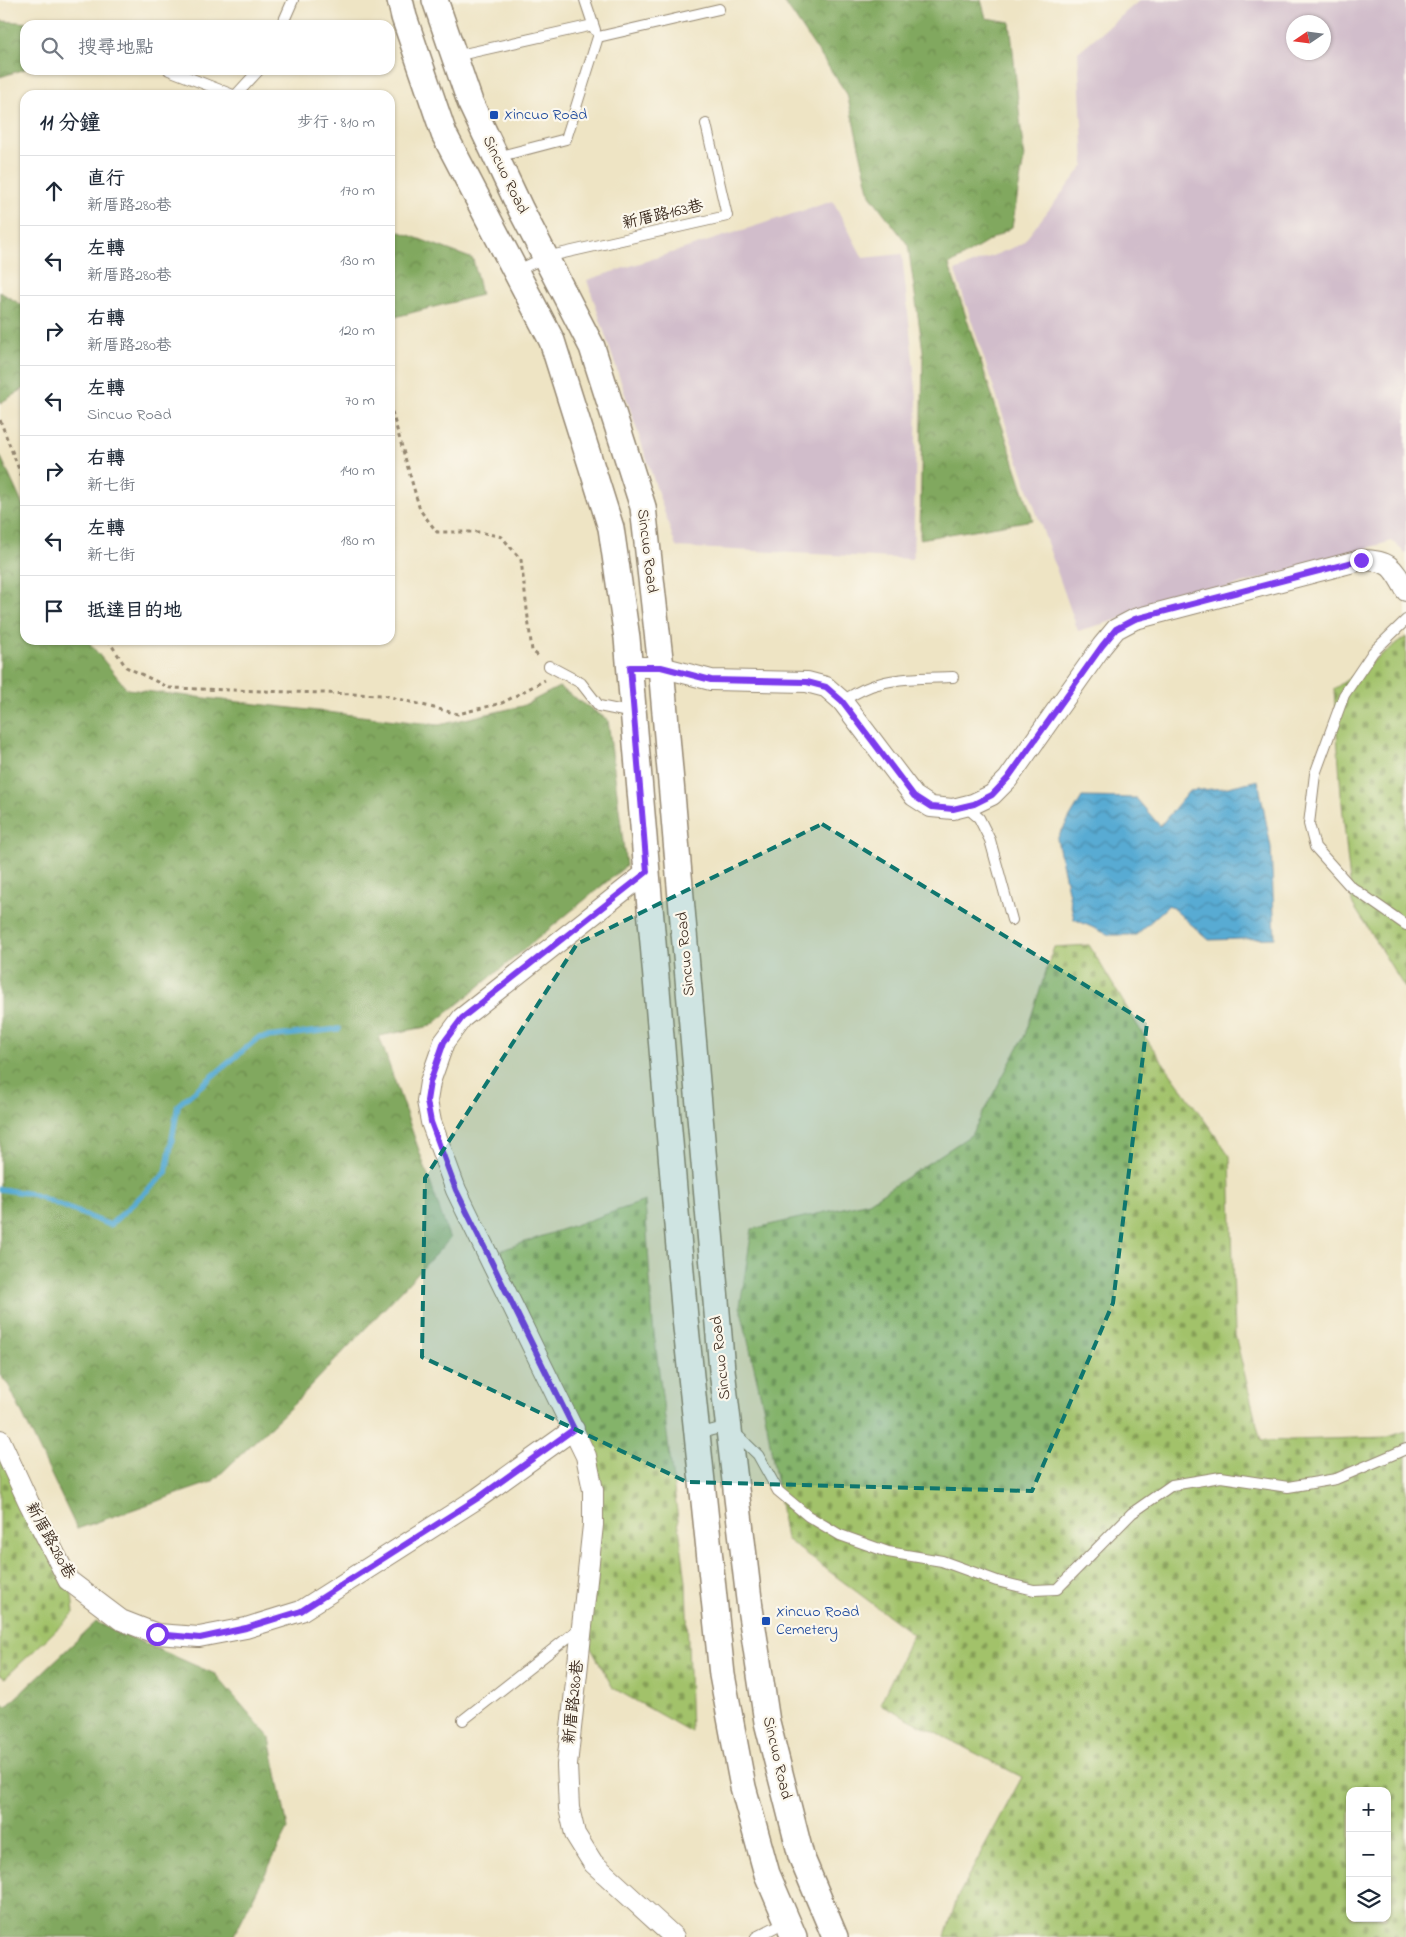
<!DOCTYPE html>
<html lang="zh-TW">
<meta charset="utf-8">
<style>
body{margin:0;font-family:"Indie Flower","LXGW WenKai TC",sans-serif;background:#f6f6f7;color:#1f2937}
.controls{position:absolute;right:15px;bottom:15px;display:grid;overflow:hidden;border-radius:10px;box-shadow:0 1px 4px #0004}
.controls button{width:45px;height:45px;display:grid;place-items:center;padding:0;border:0;border-bottom:1px solid #e0e1e3;background:#fff;color:#1f2937;font:25px sans-serif}
.compass{position:absolute;left:1286px;top:15px;width:45px;height:45px;border-radius:50%;background:#fff;box-shadow:0 1px 4px #0004;rotate:257deg}
.stop{position:absolute;width:15px;height:15px;margin:-11px;border:4px solid #7c3aed;border-radius:50%;background:#fff}
.stop.end{background:#7c3aed;border-color:#fff;box-shadow:0 1px 5px #0008}
.list{margin:0;padding:0;list-style:none}
h2{display:flex;justify-content:space-between;align-items:center;height:65px;margin:0;padding:0 20px;font-size:21px}
h2 small{font-size:16px;font-weight:400;color:#747a83}
.list li{display:grid;grid-template-columns:32px 1fr auto;gap:15px;align-items:center;box-sizing:border-box;height:70px;padding:0 20px;border-top:1px solid #e0e1e3}
.list b{display:block;font-size:19px;white-space:nowrap}
.list p{margin:0;font-size:16px;white-space:nowrap;color:#747a83}
.list em{font-size:16px;font-style:normal;color:#747a83}
.icon{flex:none;width:28px;height:28px;fill:none;stroke:currentColor;stroke-width:2;stroke-linecap:round;stroke-linejoin:round}
.map{position:relative;flex:none;width:1406px;height:1937px;overflow:hidden}
.search{position:absolute;background:#fff;box-shadow:0 1px 4px #0004;left:20px;top:20px;width:375px;height:55px;display:flex;align-items:center;gap:12px;box-sizing:border-box;padding:0 18px;border-radius:15px;color:#747a83;font-size:19px}
.panel{position:absolute;background:#fff;box-shadow:0 1px 4px #0004;left:20px;top:90px;width:375px;height:555px;border-radius:15px}
.map>svg:first-child{display:block}
</style>
<div class="map">
<svg width="1406" height="1937" viewBox="0 0 1406 1937">
<defs>
<pattern id="forest-crowns" width="20" height="18" patternUnits="userSpaceOnUse" patternTransform="scale(1.25)"><rect width="20" height="18" fill="#81a85e"/><path d="M2 6a3 3 0 1 1 6 0M12 15a3 3 0 1 1 6 0" fill="none" stroke="#6b894d"/></pattern>
<pattern id="cemetery-stones" width="16" height="16" patternUnits="userSpaceOnUse" patternTransform="scale(1.25)"><rect width="16" height="16" fill="#a2c26a"/><path d="M2 7V4a2 2 0 0 1 4 0v3zM10 15v-3a2 2 0 0 1 4 0v3z" fill="#859e57"/></pattern>
<pattern id="water-waves" width="16" height="10" patternUnits="userSpaceOnUse" patternTransform="scale(1.25)"><rect width="16" height="10" fill="#58abd3"/><path d="M0 5q4-4 8 0t8 0" fill="none" stroke="#4a8bab"/></pattern>
</defs>
<rect width="100%" height="100%" fill="#fbf7ec"/>
<filter id="ink" filterUnits="userSpaceOnUse"><feTurbulence type="fractalNoise" baseFrequency=".02" numOctaves="2"/><feDisplacementMap in="SourceGraphic" scale="10" xChannelSelector="R" yChannelSelector="G"/><feConvolveMatrix kernelMatrix="1 2 1 2 8 2 1 2 1" color-interpolation-filters="sRGB"/></filter>
<filter id="wash" filterUnits="userSpaceOnUse"><feTurbulence type="fractalNoise" baseFrequency=".0096" numOctaves="4" result="noise"/><feDisplacementMap in="SourceGraphic" scale="20" xChannelSelector="R" yChannelSelector="G"/><feGaussianBlur stdDeviation="1.12" result="paint"/><feColorMatrix in="noise" values="0 0 0 0 0 0 0 0 0 0 0 0 0 0 0 0 0 1.4 0 .05"/><feComposite in="paint" operator="in"/></filter>
<g filter="url(#wash)">
<rect width="100%" height="100%" fill="#eee4c4"/>
<path fill="#d1bdcb" fill-rule="evenodd" d="M1140 0H1406V554L1392 541 1078 631 1010 437 955 271 1022 244 1084 165 1078 52ZM1294 22H1324V52H1294Z
M833 201 863 258 902 254 917 399 913 559 676 547 587 280Z"/>
<path fill="url(#forest-crowns)" stroke="#5e693e" d="M783 0H981L986 18 1010 22 1024 158 1012 227 949 265 1033 520 920 539 923 351 908 245 870 195 847 94Z
M0 17 1 21 33 23V25H25V69L0 77Z
M390 228 473 259 481 295 395 317 390 312Z
M0 292 25 307V388L0 403Z
M0 455 25 510V640H87L127 689 439 725 522 706 559 687 608 720 626 866 431 1026 379 1036 450 1239 294 1404 212 1482 77 1529 9 1386 0 1375Z
M96 1622 215 1674 270 1738 288 1829 233 1937H0V1701L7 1706Z"/>
<path fill="url(#cemetery-stones)" stroke="#6e7644" fill-rule="evenodd" d="M1406 637V990L1352 903 1341 794 1334 689Z
M1089 945 1142 1033 1230 1156 1235 1335 1261 1441 1388 1437 1406 1431V1937H945L957 1898 1022 1777 880 1704 913 1634 786 1539 766 1419 740 1306 752 1229 869 1202 971 1135 1025 1035 1054 947ZM1350 1791H1387V1918H1350Z
M645 1201 653 1325 686 1582 691 1732 613 1688 586 1639 587 1448 496 1252Z
M0 1441 71 1586 74 1613 5 1678 0 1675Z"/>
<path fill="url(#water-waves)" stroke="#4a6a78" d="M1258 780 1271 847 1275 938 1209 940 1169 905 1136 935H1109L1074 919 1057 839 1082 797 1136 798 1160 826 1189 791 1224 788Z"/>
<g fill="none" stroke-linecap="round" stroke-linejoin="round">
<path stroke="#58abd3" stroke-width="5.5" d="M0 1189 32 1194 110 1225 166 1173 178 1105 258 1038 339 1029"/>
</g>
</g>
<g filter="url(#ink)">
<g fill="none" stroke-linecap="round" stroke-linejoin="round">
<g stroke="#948771" stroke-width="12">
<path id="service" d="M585 0 595 30
M282 25 293 0
M598 37 719 9
M455 56 593 25
M169 70 233 95
M236 95 259 70
M497 157 566 139 598 37
M516 271 546 257 727 216 706 124
M1406 620 1373 652 1344 695 1315 774 1309 824 1315 847 1350 886 1406 925
M549 666 581 683 599 706 633 713
M842 701C854 694 865 687 878 684 902 677 929 678 953 677
M965 806 979 818 990 840 1012 920
M697 1434 728 1426 758 1455 778 1491 808 1516 840 1535 888 1552 942 1561 997 1581 1034 1590 1057 1589 1132 1513 1172 1485 1221 1477 1288 1487 1336 1479 1406 1449
M463 1720 580 1628
M756 1937 787 1921"/>
</g>
<g stroke="#948771" stroke-width="22">
<path id="minor" d="M630 667H661L711 680 807 682 826 687 842 701 914 796 931 807 953 809 973 804 992 795 1008 779 1102 646 1116 629 1135 619 1361 560C1390 560 1393 567 1406 591
M647 872 462 1018 444 1042 430 1082 427 1101 431 1122 456 1190 586 1456 593 1490V1525L567 1765 569 1808 575 1834 593 1863 674 1937
M0 1440 29 1503 68 1580 121 1620 157 1634 199 1637 246 1628 301 1611 478 1498 574 1429"/>
</g>
<g stroke="#948771" stroke-width="28">
<path id="tertiary" d="M400 0 404 17 444 134 552 341 611 528 627 638 685 1318 722 1675 743 1787 767 1874 794 1937
M435 0 470 102 521 210 592 347 643 507 661 667 722 1370 750 1608 767 1722 801 1856 835 1937"/>
</g>
<path stroke="#948771" stroke-width="3" stroke-dasharray="4 4" stroke-linecap="butt" d="M392 412 420 510 437 532H480L502 537 521 560 532 651 540 657
M0 420 25 485
M108 640 126 667 170 688 383 695 458 714 502 703 545 680"/>
<use href="#service" stroke="#fff" stroke-width="10"/>
<use href="#minor" stroke="#fff" stroke-width="20"/>
<use href="#tertiary" stroke="#fff" stroke-width="25"/>
</g>
</g>
<g fill="none" stroke-linecap="round" stroke-linejoin="round" filter="url(#ink)">
<path stroke="#7c3aed" stroke-width="6" d="M157 1634 200 1638 246 1628 301 1611 478 1498 574 1429 456 1190 431 1122 427 1101 430 1082 444 1042 462 1018 647 872 630 667H661L711 680 807 682 826 687 842 701 914 796 931 807 953 809 974 804 992 795 1008 778 1102 646 1116 629 1135 619 1361 560"/>
</g>
<path fill="#0f766e" fill-opacity="0.2" stroke="#0f766e" stroke-width="4" stroke-dasharray="10 6" stroke-linejoin="round" d="M822 824 1147 1023 1113 1303 1032 1491 687 1482 422 1357 425 1178 577 944Z"/>
<g fill="#1a4fb4" stroke="#fbf7ec" stroke-width="2">
<rect x="489" y="110" width="10" height="10" rx="2.5"/>
<rect x="761" y="1616" width="10" height="10" rx="2.5"/>
</g>
<g text-anchor="middle" dominant-baseline="central" stroke-width="4.5" stroke-linejoin="round" paint-order="stroke">
<g font-size="16" fill="#164399" stroke="#fbf7ec" text-anchor="start">
<text x="504" y="115">Xincuo Road</text>
<text x="776" y="1612">Xincuo Road<tspan x="776" dy="18">Cemetery</tspan></text>
</g>
<g font-size="16" fill="#3b2a1e" stroke="#fbf7ec">
<text transform="translate(505 175) rotate(64)">Sincuo Road</text>
<text transform="translate(663 215) rotate(-13)">新厝路163巷</text>
<text transform="translate(647 551) rotate(83)">Sincuo Road</text>
<text transform="translate(686 954) rotate(-95)">Sincuo Road</text>
<text transform="translate(721 1358) rotate(-96)">Sincuo Road</text>
<text transform="translate(50 1541) rotate(61)">新厝路280巷</text>
<text transform="translate(574 1702) rotate(-84)">新厝路280巷</text>
<text transform="translate(777 1758) rotate(77)">Sincuo Road</text>
</g>
</g>
</svg>
<div class="controls">
<button>+</button>
<button>−</button>
<button><svg class="icon" aria-label="layers" viewBox="0 0 24 24"><path d="M12 4l9 5-9 5-9-5zM3 14l9 5 9-5"/></svg></button>
</div>
<svg class="compass" viewBox="-18 -18 36 36"><path d="M0-13l5 13h-10z" fill="#e53935"/><path d="M0 13l5-13h-10z" fill="#747a83"/></svg>
<div class="stop" style="left:157px;top:1634px"></div>
<div class="stop end" style="left:1361px;top:560px"></div>
<div class="search"><svg class="icon" aria-label="search" viewBox="0 0 24 24"><circle cx="10" cy="10" r="6"/><path d="M15 15l6 6"/></svg>搜尋地點</div>
<section class="panel">
<h2>11 分鐘<small>步行 · 810 m</small></h2>
<ul class="list">
<li><svg class="icon" aria-label="ahead" viewBox="0 0 24 24"><path d="M12 20V5M6 11l6-6 6 6"/></svg><div><b>直行</b><p>新厝路280巷</p></div><em>170 m</em></li>
<li><svg class="icon" aria-label="left" viewBox="0 0 24 24"><path d="M17 20v-9H6M10 6l-5 5 5 5"/></svg><div><b>左轉</b><p>新厝路280巷</p></div><em>130 m</em></li>
<li><svg class="icon" aria-label="right" viewBox="0 0 24 24"><path d="M7 20v-9h11M14 6l5 5-5 5"/></svg><div><b>右轉</b><p>新厝路280巷</p></div><em>120 m</em></li>
<li><svg class="icon" aria-label="left" viewBox="0 0 24 24"><path d="M17 20v-9H6M10 6l-5 5 5 5"/></svg><div><b>左轉</b><p>Sincuo Road</p></div><em>70 m</em></li>
<li><svg class="icon" aria-label="right" viewBox="0 0 24 24"><path d="M7 20v-9h11M14 6l5 5-5 5"/></svg><div><b>右轉</b><p>新七街</p></div><em>140 m</em></li>
<li><svg class="icon" aria-label="left" viewBox="0 0 24 24"><path d="M17 20v-9H6M10 6l-5 5 5 5"/></svg><div><b>左轉</b><p>新七街</p></div><em>180 m</em></li>
<li><svg class="icon" aria-label="arrive" viewBox="0 0 24 24"><path d="M6 21V4h12l-3 4 3 4H6"/></svg><div><b>抵達目的地</b></div></li>
</ul>
</section>
</div>
